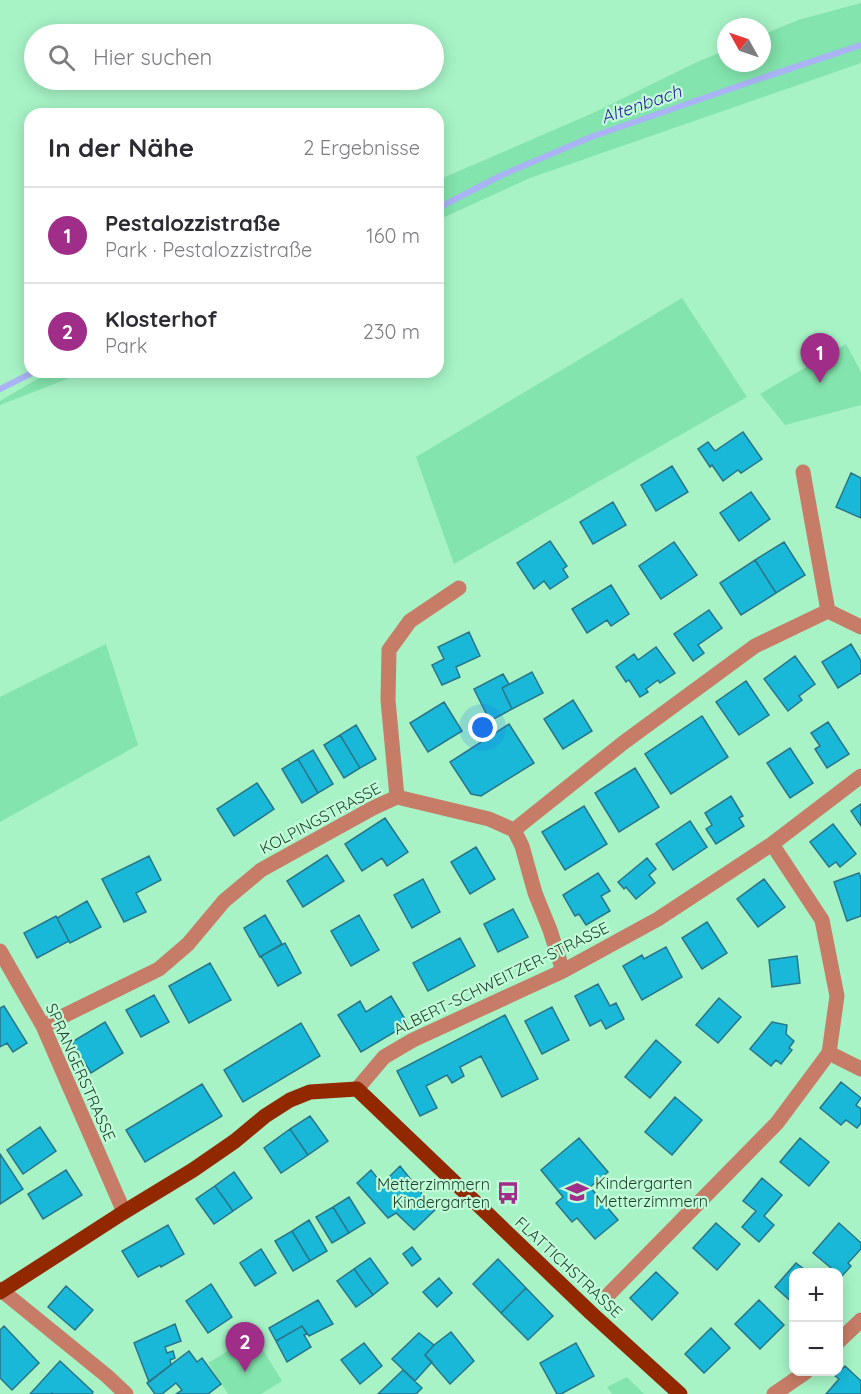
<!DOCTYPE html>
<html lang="de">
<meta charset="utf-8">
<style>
body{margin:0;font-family:Quicksand,sans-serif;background:#f2f2f3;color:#2b2b33}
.controls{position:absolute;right:18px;bottom:18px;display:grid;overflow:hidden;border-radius:12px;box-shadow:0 3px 15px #0003}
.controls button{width:54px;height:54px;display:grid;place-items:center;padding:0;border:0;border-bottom:2px solid #e1e1e2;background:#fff;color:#2b2b33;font:30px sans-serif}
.compass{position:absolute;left:717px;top:18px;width:54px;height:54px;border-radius:50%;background:#fff;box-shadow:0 3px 15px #0003;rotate:310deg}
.you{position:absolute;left:483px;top:728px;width:21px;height:21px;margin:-15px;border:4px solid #fff;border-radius:50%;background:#1a73e8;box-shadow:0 0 0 9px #1a73e833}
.badge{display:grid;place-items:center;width:39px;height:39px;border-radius:50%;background:#a02d88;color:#fff;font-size:20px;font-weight:700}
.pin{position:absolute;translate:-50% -50px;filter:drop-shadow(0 2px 3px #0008)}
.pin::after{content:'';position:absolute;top:32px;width:21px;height:18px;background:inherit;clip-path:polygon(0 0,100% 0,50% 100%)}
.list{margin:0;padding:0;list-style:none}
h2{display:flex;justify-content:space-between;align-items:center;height:78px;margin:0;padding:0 24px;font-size:26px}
h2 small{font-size:20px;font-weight:400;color:#7c7c81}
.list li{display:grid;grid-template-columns:39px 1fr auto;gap:18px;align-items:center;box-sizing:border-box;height:96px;padding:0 24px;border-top:2px solid #e1e1e2}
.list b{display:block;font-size:22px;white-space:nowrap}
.list p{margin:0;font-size:20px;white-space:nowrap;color:#7c7c81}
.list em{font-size:20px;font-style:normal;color:#7c7c81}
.icon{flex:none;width:33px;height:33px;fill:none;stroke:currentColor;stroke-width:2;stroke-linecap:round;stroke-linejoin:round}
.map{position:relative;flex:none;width:861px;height:1394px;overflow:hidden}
.search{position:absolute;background:#fff;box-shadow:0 3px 15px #0003;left:24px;top:24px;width:420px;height:66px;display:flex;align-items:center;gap:15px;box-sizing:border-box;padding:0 21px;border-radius:33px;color:#7c7c81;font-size:22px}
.panel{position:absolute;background:#fff;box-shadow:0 3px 15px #0003;left:24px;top:108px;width:420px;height:270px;border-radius:18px}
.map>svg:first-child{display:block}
</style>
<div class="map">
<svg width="861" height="1394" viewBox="0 0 861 1394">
<rect width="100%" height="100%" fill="#a7f3c6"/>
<path fill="#83e4ad" d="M861 3V63L530 178 438 220V180L593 113 697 62 726 50V63H762V35L798 20Z
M682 298 747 397 454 564 416 457Z
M846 344 861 372V405L785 425 760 394Z
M49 372H85L0 405V401Z
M106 644 138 745 0 822V697Z
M254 1335 282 1381 261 1394H228L208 1363Z
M627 1377 644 1394H612L607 1387Z"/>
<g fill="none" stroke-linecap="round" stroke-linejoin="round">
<path stroke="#a9b3f5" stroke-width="6" d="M438 208 500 176 591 137 759 79 861 45
M0 389 34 372"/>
</g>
<path fill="#19b8d9" stroke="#297588" stroke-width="1.5" d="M743 432 762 459 741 473 738 470 723 481 712 465 710 467 698 449 708 442 715 451Z
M672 466 688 492 656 511 641 485Z
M851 473 861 478V518L836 507Z
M751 492 770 519 739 541 720 513Z
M613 502 626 525 593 544 580 522Z
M550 541 567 566 563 569 568 577 550 589 544 581 534 589 517 563Z
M674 542 697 575 661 599 639 566Z
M784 542 805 575 776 593 755 560Z
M755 560 776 593 741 615 720 583Z
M611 585 629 614 611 626 607 620 587 633 572 609Z
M709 610 722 628 698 645 704 653 693 661 674 634Z
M469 632 480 656 456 667 460 677 442 685 432 665 444 659 438 647Z
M851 644 861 661V673L838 688 822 662Z
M656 647 675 673 660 683 658 680 646 689 648 692 640 697 629 680 626 682 616 667 634 654 638 660Z
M795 656 815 684 799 696 802 700 788 711 764 679Z
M532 672 543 693 512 709 502 688Z
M503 674 509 684 502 688 512 709 490 721 474 689Z
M746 681 769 715 739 735 716 702Z
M573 700 592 731 563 749 544 719Z
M444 702 462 731 428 752 410 723Z
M702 716 728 757 671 794 645 754Z
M828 722 849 754 827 768 815 749 820 746 811 733Z
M509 724 534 763 481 796 471 794 450 762Z
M356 725 376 759 360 768 340 735Z
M340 735 360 768 344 778 324 745Z
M790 748 813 783 790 798 767 763Z
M313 750 333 784 318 793 298 759Z
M298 759 318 793 302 803 282 769Z
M635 768 659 807 619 832 595 793Z
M257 783 274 809 234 836 217 809Z
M731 796 743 816 739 818 744 826 716 844 706 829 712 825 705 813Z
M861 804V826L851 811Z
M584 806 607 844 565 870 542 832Z
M385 818 408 852 387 866 382 858 362 871 345 844Z
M690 821 707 847 673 870 656 844Z
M833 824 856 854 840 867 836 862 829 867 810 842Z
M476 847 495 879 470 894 451 862Z
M327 855 344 881 303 907 287 881Z
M149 856 161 880 136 893 146 912 124 922 102 879Z
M647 858 656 869 649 875 655 883 636 899 626 887 624 889 618 882Z
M598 873 610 891 601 896 610 911 586 925 579 914 575 916 563 895Z
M859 873 861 878V916L847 921 834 882Z
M423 879 440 912 412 928 394 895Z
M764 879 785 907 758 927 737 899Z
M87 901 101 927 70 943 57 918Z
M513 909 528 937 498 952 484 924Z
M265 915 282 944 260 957 244 928Z
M359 915 379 950 351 966 331 931Z
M56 916 69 941 37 958 24 933Z
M707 922 727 953 702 969 682 938Z
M460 938 475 966 428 991 413 963Z
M285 943 301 973 278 986 261 956Z
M666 947 682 977 642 1000 623 966 642 955 644 959Z
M797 956 800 983 772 987 769 960Z
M210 963 231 1000 189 1023 169 986Z
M598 984 610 1006 616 1003 624 1019 606 1029 601 1020 590 1026 575 996Z
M154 995 169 1022 141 1037 126 1010Z
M391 996 408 1024 361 1052 338 1015 360 1001 366 1012Z
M719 998 741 1017 718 1043 696 1025Z
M4 1006 27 1043 13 1052 7 1043 0 1047V1008Z
M552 1007 569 1040 542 1054 525 1021Z
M505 1015 538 1079 502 1097 481 1056 460 1067 464 1076 452 1083 447 1075 426 1086 437 1108 420 1116 397 1071Z
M105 1022 123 1053 91 1073 72 1042Z
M772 1022 787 1025 786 1034 794 1041 789 1048 792 1050 781 1064 776 1060 771 1066 750 1049Z
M301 1023 320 1056 243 1102 224 1070Z
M656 1040 681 1062 650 1098 625 1077Z
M841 1082 861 1098 856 1105 861 1109V1123L857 1128 846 1120 841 1125 820 1108Z
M202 1084 222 1116 145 1162 126 1130Z
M675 1097 702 1120 672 1155 645 1132Z
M310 1116 328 1141 308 1155 290 1129Z
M40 1127 56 1151 23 1174 7 1150Z
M290 1129 308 1155 281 1173 264 1148Z
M579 1138 608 1172 590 1187 618 1220 595 1239 577 1218 572 1222 556 1203 563 1197 541 1170Z
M800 1138 829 1162 809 1186 780 1162Z
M0 1154 23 1189 0 1204Z
M400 1166 435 1210 414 1230 396 1213 388 1218 357 1183 371 1170 382 1184Z
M66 1170 82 1195 43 1219 28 1194Z
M234 1172 252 1198 233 1211 215 1186Z
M762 1178 782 1195 764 1216 774 1225 759 1242 742 1227 756 1211 743 1201Z
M215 1186 233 1211 214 1224 196 1199Z
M349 1197 365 1223 349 1233 333 1207Z
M333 1207 349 1233 332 1243 316 1217Z
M309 1220 327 1251 310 1261 292 1231Z
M716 1223 740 1244 717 1270 693 1248Z
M839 1223 861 1243V1249L848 1263 851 1266 841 1277 838 1275V1272H836L813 1253Z
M168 1225 184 1254 161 1267 160 1265 138 1277 122 1251Z
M292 1231 310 1261 293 1271 275 1241Z
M412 1247 421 1259 412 1266 403 1254Z
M261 1249 276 1273 255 1286 240 1263Z
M370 1258 388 1283 373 1295 354 1269Z
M498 1259 526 1288 501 1313 473 1284Z
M796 1263 808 1272H794V1304L775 1287Z
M354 1269 373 1295 356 1307 337 1281Z
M656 1272 678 1293 652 1320 630 1298Z
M439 1278 452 1293 437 1307 423 1292Z
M211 1284 232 1317 208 1333 186 1301Z
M66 1286 93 1310 75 1330 48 1307Z
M526 1288 553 1316 528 1340 501 1313Z
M318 1300 333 1324 309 1336 302 1326 276 1341 269 1328Z
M759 1300 784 1325 760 1349 735 1324Z
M175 1324 181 1341 165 1347 167 1353 173 1351 175 1358 170 1360 171 1365 149 1382 134 1343Z
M4 1326 39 1363 12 1390 0 1378V1330Z
M302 1326 307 1334 304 1335 311 1347 287 1362 276 1341Z
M711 1328 730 1348 704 1373 685 1354Z
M451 1332 474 1361 450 1384 425 1355 434 1345Z
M419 1333 434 1345 425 1355 432 1362 415 1381 392 1359Z
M364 1343 382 1366 360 1384 341 1360Z
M576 1343 594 1376 561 1394H557L540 1363Z
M189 1351 197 1362 202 1358 221 1384 208 1394H176L182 1390 176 1383 162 1394H155L147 1383Z
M60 1361 93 1392 92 1394H53L52 1393 51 1394H30Z
M845 1366 861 1381V1394H826L839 1379 835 1376Z
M403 1370 422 1388 416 1394H378Z"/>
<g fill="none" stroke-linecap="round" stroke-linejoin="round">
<path stroke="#c67c66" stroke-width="15" d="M803 472 828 611
M397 797 388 700 389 650 410 621 459 588
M514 830 623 743 755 646 828 611 861 627
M0 951 43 1026 124 1212
M43 1026 159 969 188 944 224 901 261 870 373 808 397 797 489 819 514 830 522 846 535 893 550 930 563 971
M829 1053 861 1069
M357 1089 384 1057 413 1040 563 971 658 919 772 844 861 776
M0 1289 107 1376 126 1394
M609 1294 777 1123 829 1053 837 996 822 920 772 844
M838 1342 861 1320
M774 1394 806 1372"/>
<path stroke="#922800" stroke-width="15" d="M0 1292 124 1212 193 1170 235 1141 265 1116 290 1100 310 1092 357 1089 591 1313 680 1394"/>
</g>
<defs>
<g id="school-bare" transform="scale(1.8)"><path d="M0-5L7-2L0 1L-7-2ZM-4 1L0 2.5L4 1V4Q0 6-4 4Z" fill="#a02d88" stroke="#c1fdd8" stroke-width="2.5" paint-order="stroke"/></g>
<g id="bus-bare" transform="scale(1.8)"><path d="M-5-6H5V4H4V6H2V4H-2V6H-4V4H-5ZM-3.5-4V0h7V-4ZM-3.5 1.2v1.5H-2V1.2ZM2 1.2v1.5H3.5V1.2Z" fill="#a02d88" stroke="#c1fdd8" stroke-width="2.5" paint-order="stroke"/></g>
</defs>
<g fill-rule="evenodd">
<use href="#school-bare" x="577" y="1192"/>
<use href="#bus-bare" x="508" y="1193"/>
</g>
<g text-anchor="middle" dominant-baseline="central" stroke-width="4.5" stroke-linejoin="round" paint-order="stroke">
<g font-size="16" fill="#224230" stroke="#c1fdd8">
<text transform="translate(320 818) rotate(-28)">KOLPINGSTRASSE</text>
<text transform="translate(501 978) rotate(-26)">ALBERT-SCHWEITZER-STRASSE</text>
<text transform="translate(81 1072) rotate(66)">SPRANGERSTRASSE</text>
<text transform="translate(569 1267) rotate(43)">FLATTICHSTRASSE</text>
</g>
<g font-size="16" fill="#224230" stroke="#c1fdd8" text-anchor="start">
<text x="595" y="1183">Kindergarten<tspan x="595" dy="18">Metterzimmern</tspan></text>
<text x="490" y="1184" text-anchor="end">Metterzimmern<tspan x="490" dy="18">Kindergarten</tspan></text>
</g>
<g font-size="18" font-style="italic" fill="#32239f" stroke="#c1fdd8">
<text transform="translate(641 104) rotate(-19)">Altenbach</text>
</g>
</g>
</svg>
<div class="controls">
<button>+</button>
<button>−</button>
</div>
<svg class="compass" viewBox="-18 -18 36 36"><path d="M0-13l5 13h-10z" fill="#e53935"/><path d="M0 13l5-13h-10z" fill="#7c7c81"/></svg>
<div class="you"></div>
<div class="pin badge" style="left:820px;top:383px">1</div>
<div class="pin badge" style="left:245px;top:1372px">2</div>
<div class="search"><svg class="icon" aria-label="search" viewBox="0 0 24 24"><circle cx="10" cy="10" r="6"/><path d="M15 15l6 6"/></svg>Hier suchen</div>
<section class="panel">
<h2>In der Nähe<small>2 Ergebnisse</small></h2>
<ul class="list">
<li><span class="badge">1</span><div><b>Pestalozzistraße</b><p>Park · Pestalozzistraße</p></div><em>160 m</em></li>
<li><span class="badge">2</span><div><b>Klosterhof</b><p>Park</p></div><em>230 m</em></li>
</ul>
</section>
</div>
